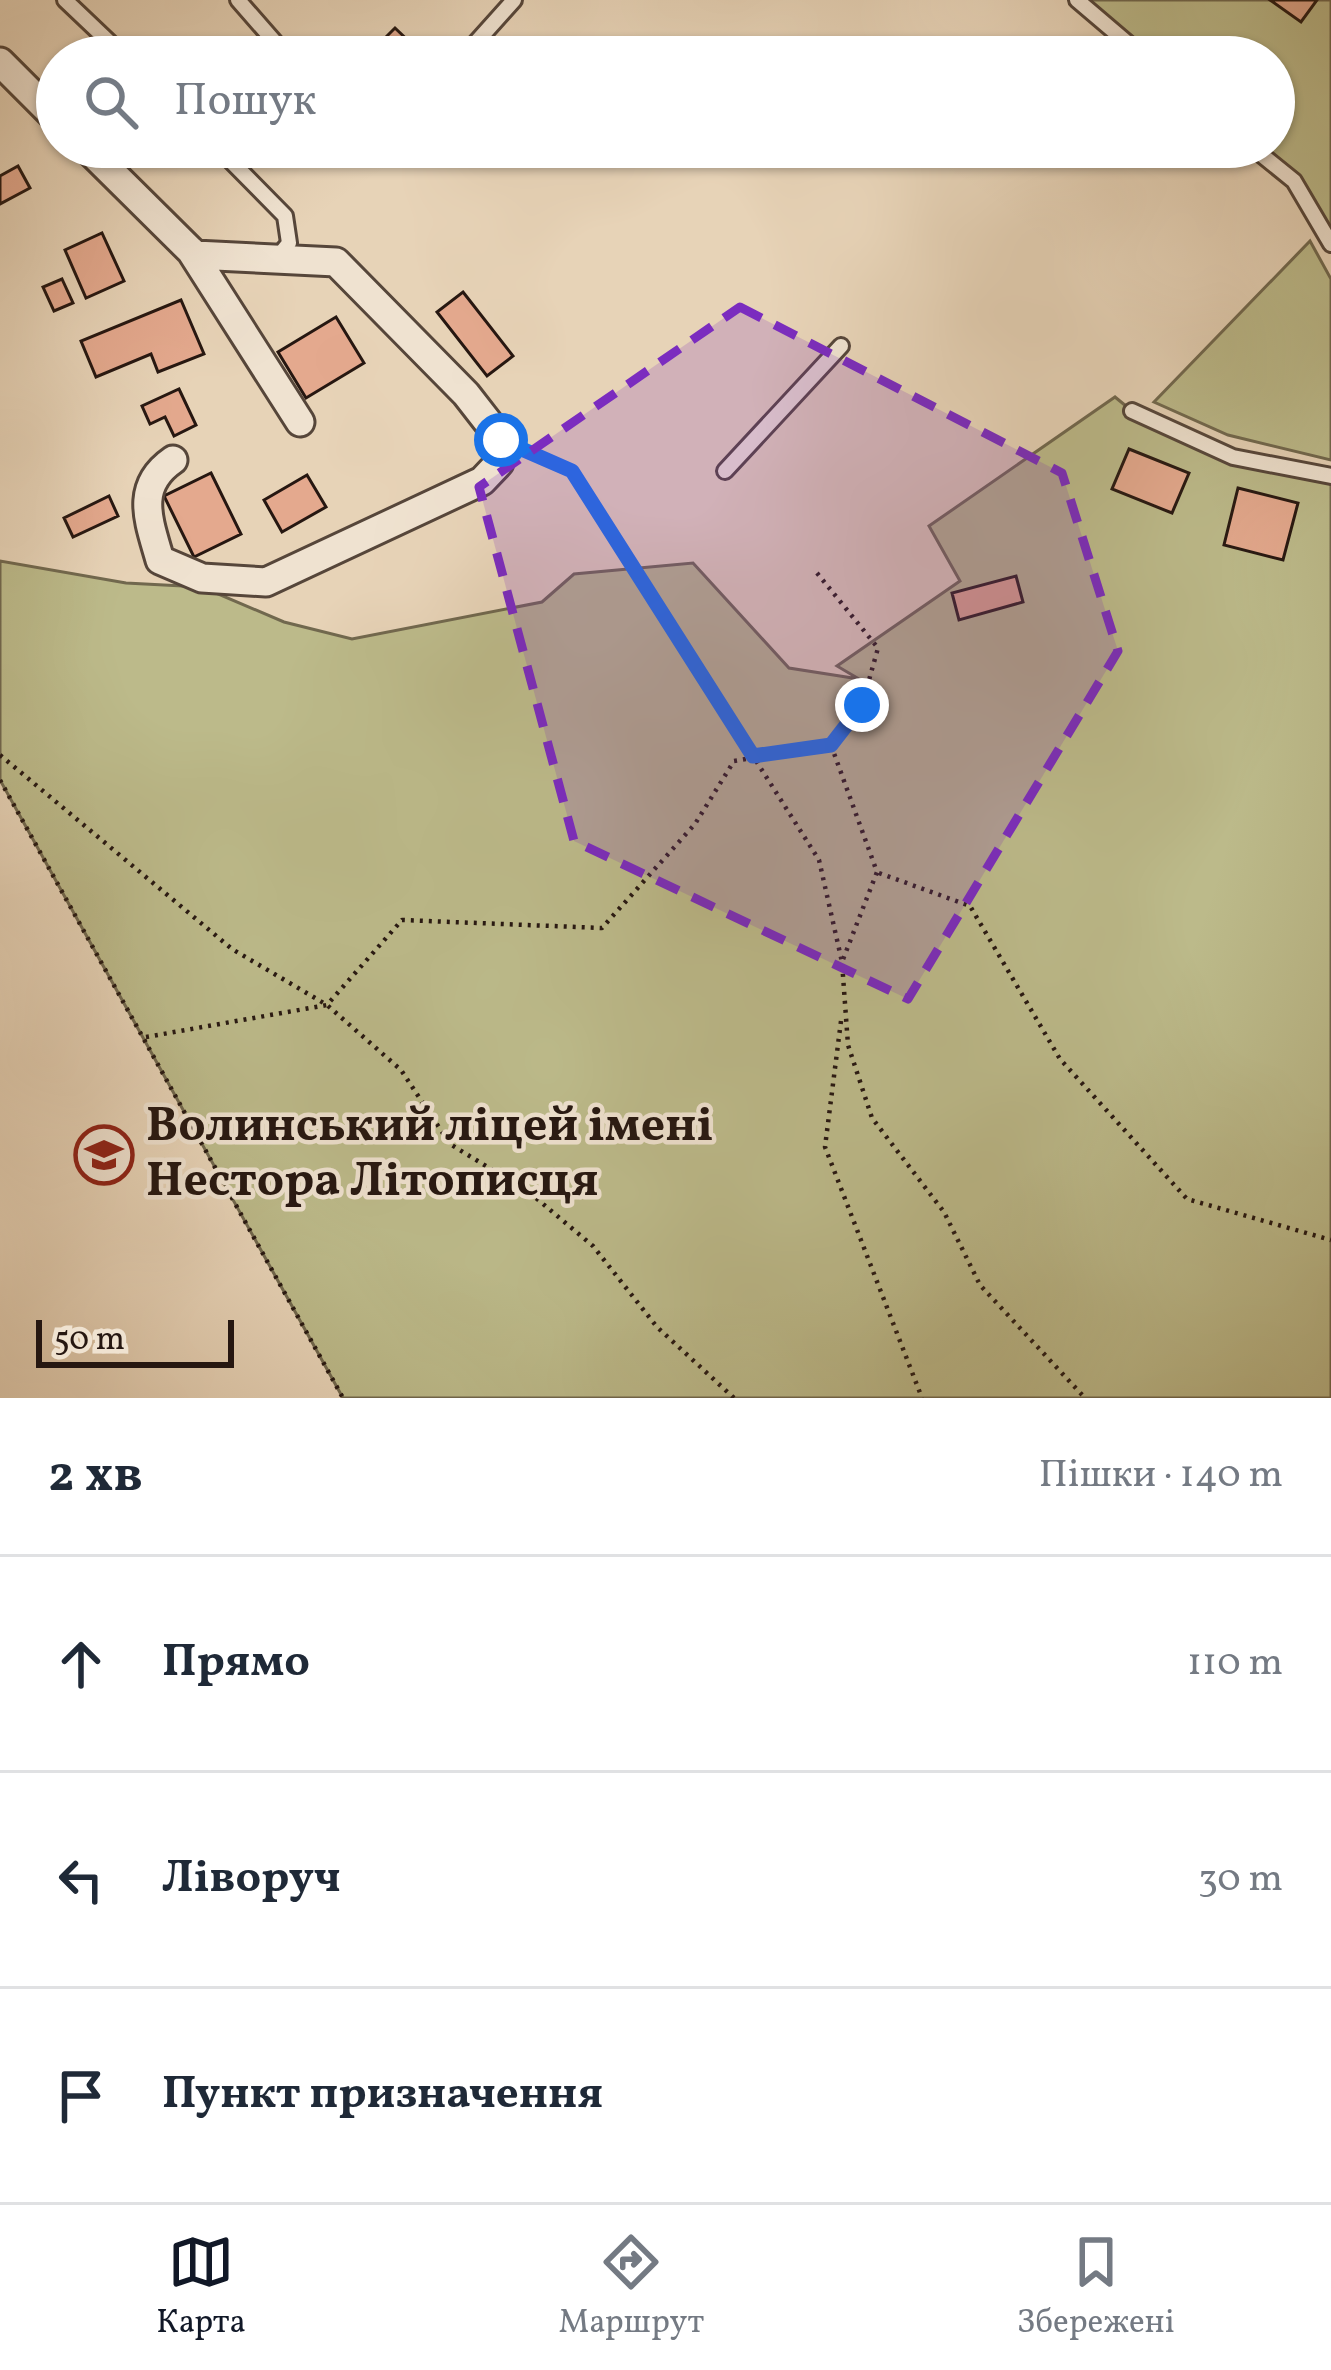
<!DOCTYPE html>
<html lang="uk">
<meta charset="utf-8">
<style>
body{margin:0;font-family:Vollkorn,serif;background:#f6f6f7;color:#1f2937}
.scale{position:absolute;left:36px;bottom:30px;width:198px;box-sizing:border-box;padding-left:12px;border:6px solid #261711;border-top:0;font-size:33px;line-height:42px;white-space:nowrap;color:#261711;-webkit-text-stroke:9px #efe2d0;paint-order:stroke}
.stop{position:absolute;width:36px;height:36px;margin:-27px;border:9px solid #1a73e8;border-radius:50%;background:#fff}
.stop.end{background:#1a73e8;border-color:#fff;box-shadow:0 3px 12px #0008}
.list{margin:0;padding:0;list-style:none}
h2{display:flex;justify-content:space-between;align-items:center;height:156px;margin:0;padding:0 48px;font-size:51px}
h2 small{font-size:39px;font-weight:400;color:#747a83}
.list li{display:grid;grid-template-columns:78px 1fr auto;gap:36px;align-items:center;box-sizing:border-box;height:216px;padding:0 48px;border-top:3px solid #e0e1e3}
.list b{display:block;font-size:45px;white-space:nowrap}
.list em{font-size:39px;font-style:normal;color:#747a83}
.icon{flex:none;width:66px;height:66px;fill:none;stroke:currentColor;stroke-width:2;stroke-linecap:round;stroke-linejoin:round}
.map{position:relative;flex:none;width:1331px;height:1398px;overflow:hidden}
.search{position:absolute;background:#fff;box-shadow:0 3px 9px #0004;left:36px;right:36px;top:36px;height:132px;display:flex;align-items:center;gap:30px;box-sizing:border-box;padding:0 42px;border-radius:66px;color:#747a83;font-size:45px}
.sheet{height:804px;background:#fff}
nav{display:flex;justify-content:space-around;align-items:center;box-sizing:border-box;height:168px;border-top:3px solid #e0e1e3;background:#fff;font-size:33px;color:#747a83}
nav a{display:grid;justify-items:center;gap:6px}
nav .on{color:#111827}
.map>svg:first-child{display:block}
</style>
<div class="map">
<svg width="1331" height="1398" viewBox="0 0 1331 1398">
<rect width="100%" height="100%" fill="#e7d3b7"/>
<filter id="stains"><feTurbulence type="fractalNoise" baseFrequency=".00167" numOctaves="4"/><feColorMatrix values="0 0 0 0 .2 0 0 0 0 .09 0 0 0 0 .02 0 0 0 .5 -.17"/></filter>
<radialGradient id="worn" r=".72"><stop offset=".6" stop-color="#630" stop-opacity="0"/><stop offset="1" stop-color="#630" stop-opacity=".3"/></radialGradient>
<path fill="#bcba8a" stroke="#71684e" stroke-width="3" d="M1077 0H1331V244L1294 181 1252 147H1274V57H1144Z
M1310 241 1331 279V460L1228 435 1154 402Z
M1115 397C1172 447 1258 462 1331 476V1398H343L0 780V561L126 583 202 587 284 622 352 639 542 602 574 574 693 563 789 668 859 679 837 666 960 581 929 526Z"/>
<path fill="#e4a98e" stroke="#261711" stroke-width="3" d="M1270 0H1317L1301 22Z
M395 28 417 49 409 57H366Z
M18 166 30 188 0 204V176Z
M102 233 124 281 86 298 65 250Z
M62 279 73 303 54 311 43 287Z
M463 292 513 356 487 376 437 312Z
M181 300 204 354 158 372 151 354 96 377 81 341Z
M336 317 364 363 306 398 278 352Z
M179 389 196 425 174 436 165 417 150 424 142 406Z
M1129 449 1189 473 1172 513 1112 489Z
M211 473 241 534 194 557 164 496Z
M307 475 326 507 282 532 264 500Z
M1238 488 1298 503 1283 560 1224 545Z
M109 496 118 516 73 537 64 518Z
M1016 576 1023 602 959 620 952 593Z"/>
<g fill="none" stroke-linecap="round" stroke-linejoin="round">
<g stroke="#56463a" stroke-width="20">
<path id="lane" d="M65 0 125 57
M238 0 288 57
M1077 0 1144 57
M463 57 514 0
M217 147 285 216 289 243 277 258
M1252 147 1294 181 1331 244
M1132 411 1233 457 1331 476
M725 471 841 346"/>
</g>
<g stroke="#56463a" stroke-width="33">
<path id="street" d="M0 62 57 119
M86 147 195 255 336 262 466 394 501 439 499 463 482 481 266 582 202 578 160 560C149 521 134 487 173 460
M191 251 300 422"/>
</g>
<path stroke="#261711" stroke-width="4.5" stroke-dasharray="3 6" stroke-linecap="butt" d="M524 450 572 471 819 860 842 962
M817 573 878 648 862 705 831 745 877 872 842 962 848 1045 872 1118 944 1212 980 1285 1085 1398
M0 755 232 949 327 1005 401 1070 450 1144 530 1193 593 1246 657 1327 734 1398
M0 780 343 1398
M879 873 970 906 1060 1059 1187 1199 1331 1240
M841 1021 825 1147 922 1398
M146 1037 327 1005 402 920 602 928 695 824 734 761 831 745"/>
<use href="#lane" stroke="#efe2d0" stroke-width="14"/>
<use href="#street" stroke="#efe2d0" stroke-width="27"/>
</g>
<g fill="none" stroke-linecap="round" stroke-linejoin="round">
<path stroke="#1a73e8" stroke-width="15" d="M501 440 572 471 753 756 831 745 862 705"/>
</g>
<path fill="#7b2cbf" fill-opacity="0.2" stroke="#7b2cbf" stroke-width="9" stroke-dasharray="24 15" stroke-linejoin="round" d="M740 307 1062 473 1118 651 908 999 574 841 479 487Z"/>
<defs>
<g id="school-ring" transform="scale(3)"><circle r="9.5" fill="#efe2d0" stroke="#8f2418" stroke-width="1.5"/><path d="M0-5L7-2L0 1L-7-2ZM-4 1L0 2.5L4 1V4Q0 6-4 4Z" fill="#8f2418"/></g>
</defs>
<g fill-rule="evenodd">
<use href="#school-ring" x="104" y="1155"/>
</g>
<g text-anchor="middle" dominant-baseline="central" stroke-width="9" stroke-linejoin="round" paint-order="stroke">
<g font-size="48" font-weight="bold" fill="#261711" stroke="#efe2d0" text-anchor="start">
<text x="146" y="1127">Волинський ліцей імені<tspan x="146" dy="55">Нестора Літописця</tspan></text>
</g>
</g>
<rect width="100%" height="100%" filter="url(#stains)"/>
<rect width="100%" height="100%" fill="url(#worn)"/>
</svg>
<div class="scale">50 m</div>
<div class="stop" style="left:501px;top:440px"></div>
<div class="stop end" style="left:862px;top:705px"></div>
<div class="search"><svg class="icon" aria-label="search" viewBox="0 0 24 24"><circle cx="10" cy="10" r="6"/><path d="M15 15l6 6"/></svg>Пошук</div>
</div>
<section class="sheet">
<h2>2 хв<small>Пішки · 140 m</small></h2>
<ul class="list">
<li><svg class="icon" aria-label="ahead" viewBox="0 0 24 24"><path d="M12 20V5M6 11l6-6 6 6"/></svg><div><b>Прямо</b></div><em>110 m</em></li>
<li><svg class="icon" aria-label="left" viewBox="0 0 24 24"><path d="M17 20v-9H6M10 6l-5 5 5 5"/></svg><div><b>Ліворуч</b></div><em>30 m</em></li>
<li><svg class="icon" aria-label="arrive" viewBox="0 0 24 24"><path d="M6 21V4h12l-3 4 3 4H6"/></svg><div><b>Пункт призначення</b></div></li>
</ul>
</section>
<nav>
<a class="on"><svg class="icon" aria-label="map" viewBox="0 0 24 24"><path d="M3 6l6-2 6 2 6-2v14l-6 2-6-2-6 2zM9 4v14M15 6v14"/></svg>Карта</a>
<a><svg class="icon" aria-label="directions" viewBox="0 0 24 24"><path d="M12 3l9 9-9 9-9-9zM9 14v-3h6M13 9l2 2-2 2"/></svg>Маршрут</a>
<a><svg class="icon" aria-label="saved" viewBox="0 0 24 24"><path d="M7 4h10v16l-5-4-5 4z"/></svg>Збережені</a>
</nav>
